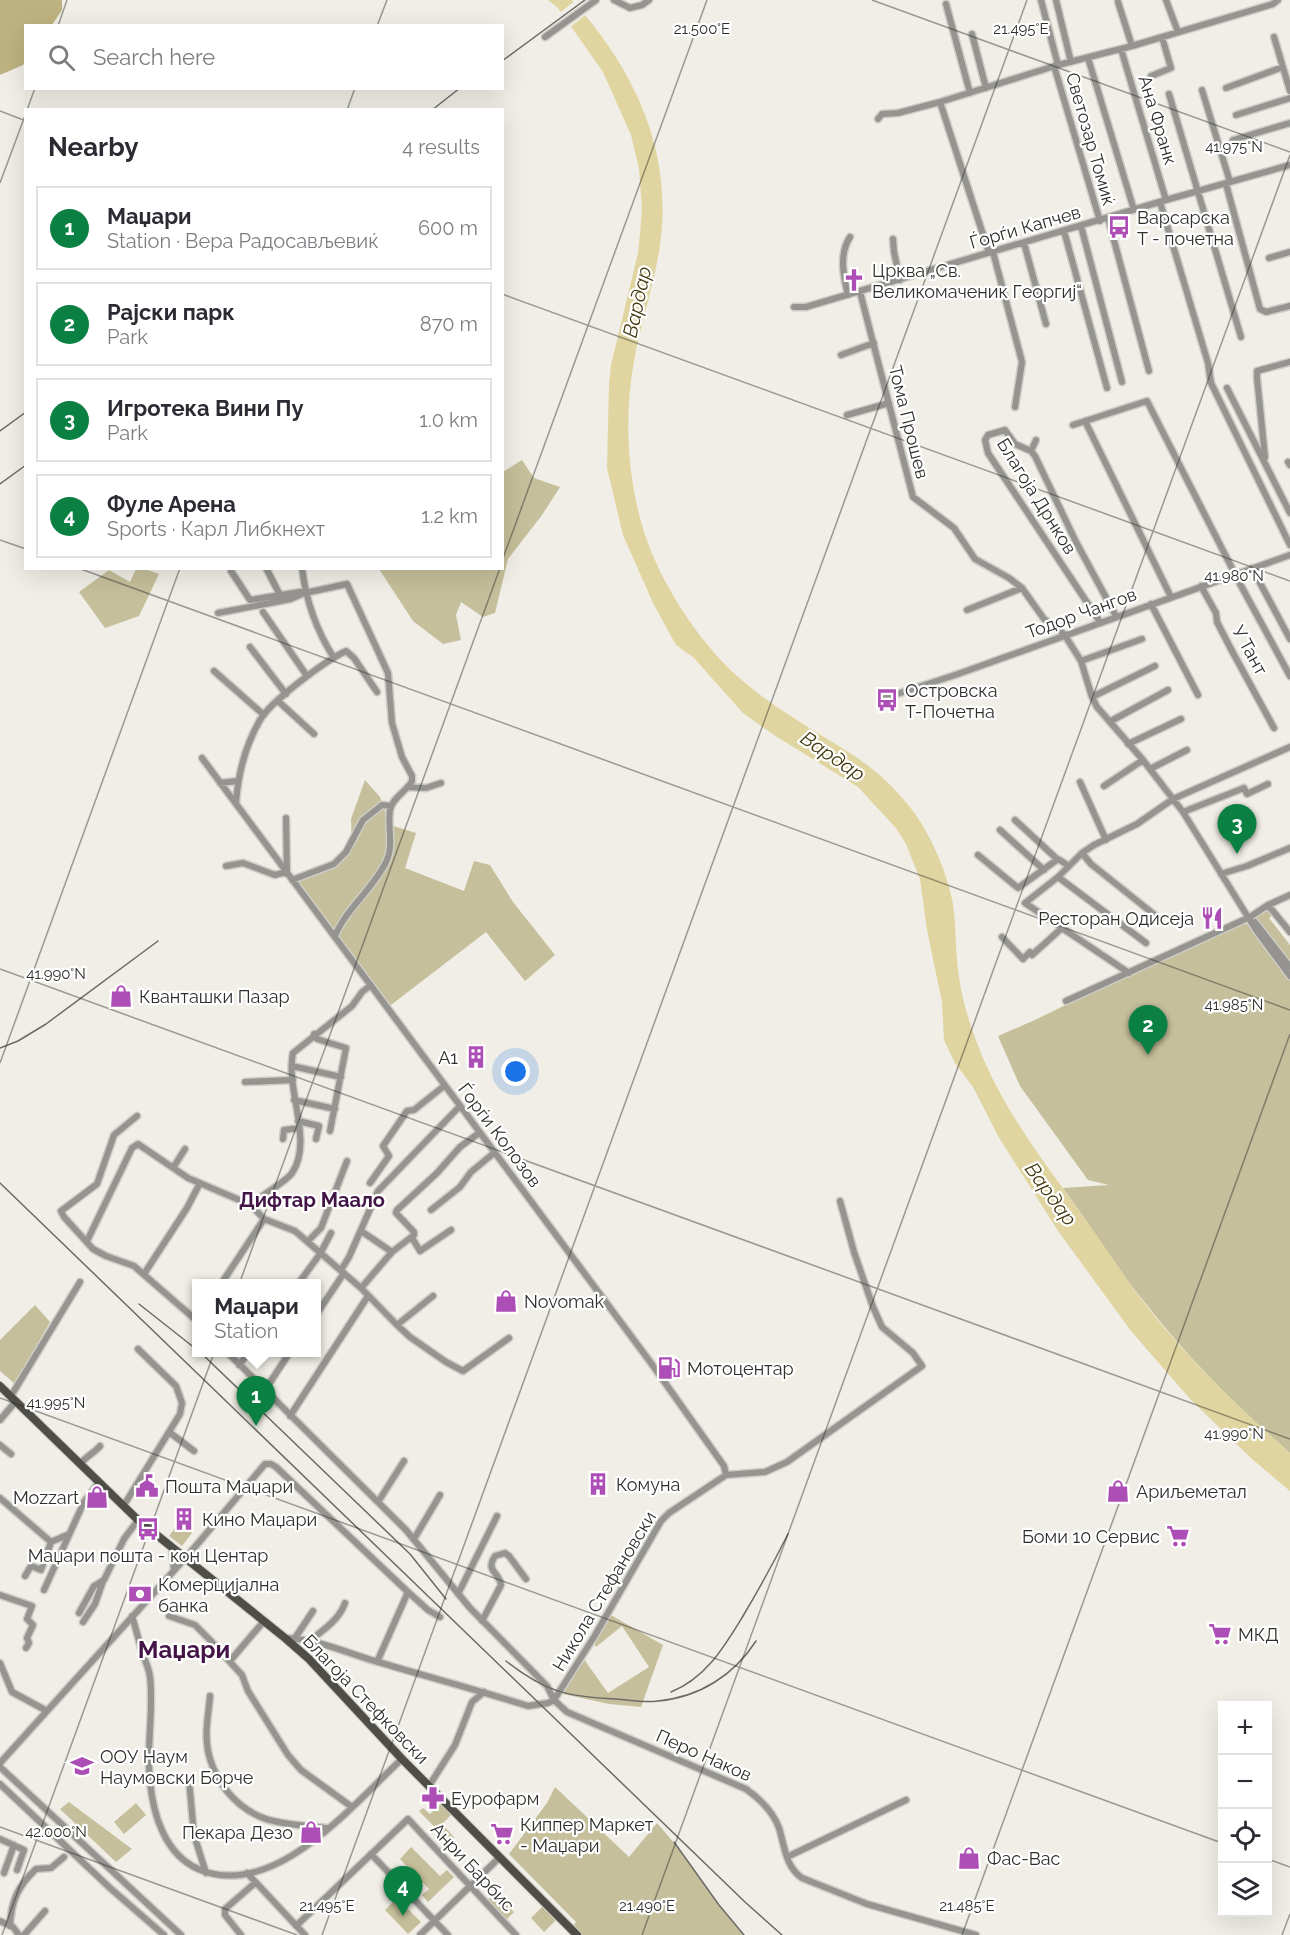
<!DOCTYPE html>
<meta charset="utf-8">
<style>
body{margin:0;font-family:Raleway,sans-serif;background:#f7f7f7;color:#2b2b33}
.controls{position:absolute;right:18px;bottom:18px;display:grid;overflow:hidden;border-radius:0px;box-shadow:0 6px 24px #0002}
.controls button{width:54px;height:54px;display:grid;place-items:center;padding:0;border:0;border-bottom:2px solid #e1e1e2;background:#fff;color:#2b2b33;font:30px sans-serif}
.you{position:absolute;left:516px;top:1072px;width:21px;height:21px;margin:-15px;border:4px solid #fff;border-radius:50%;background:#1a73e8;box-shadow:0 0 0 9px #1a73e833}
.badge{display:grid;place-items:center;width:39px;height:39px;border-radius:50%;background:#0b8043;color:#fff;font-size:20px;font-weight:700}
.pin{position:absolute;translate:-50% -50px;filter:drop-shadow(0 2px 3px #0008)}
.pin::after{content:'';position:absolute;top:32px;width:21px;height:18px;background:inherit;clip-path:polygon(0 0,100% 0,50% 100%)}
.popup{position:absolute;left:192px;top:1279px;width:129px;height:78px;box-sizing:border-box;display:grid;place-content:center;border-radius:0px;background:#fff;filter:drop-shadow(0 2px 4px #0005);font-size:20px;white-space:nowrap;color:#7c7c81}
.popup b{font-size:22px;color:#2b2b33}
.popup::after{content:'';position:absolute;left:50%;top:100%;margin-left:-12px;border:12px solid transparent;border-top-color:#fff}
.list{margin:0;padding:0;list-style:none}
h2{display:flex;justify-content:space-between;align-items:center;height:78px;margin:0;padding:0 24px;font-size:26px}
h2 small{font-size:20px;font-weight:400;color:#7c7c81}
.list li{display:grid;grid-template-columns:39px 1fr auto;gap:18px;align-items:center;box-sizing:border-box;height:84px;margin:0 12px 12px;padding:0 12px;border:2px solid #e1e1e2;border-radius:0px}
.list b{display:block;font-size:22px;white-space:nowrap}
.list p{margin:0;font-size:20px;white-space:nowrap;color:#7c7c81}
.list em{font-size:20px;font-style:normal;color:#7c7c81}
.icon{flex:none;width:33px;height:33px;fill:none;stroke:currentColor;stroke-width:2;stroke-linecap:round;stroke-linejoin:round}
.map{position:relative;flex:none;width:1290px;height:1935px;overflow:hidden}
.search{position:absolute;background:#fff;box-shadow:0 6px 24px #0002;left:24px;top:24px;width:480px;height:66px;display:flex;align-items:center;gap:15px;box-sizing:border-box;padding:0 21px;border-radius:0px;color:#7c7c81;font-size:22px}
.panel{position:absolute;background:#fff;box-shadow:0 6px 24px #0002;left:24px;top:108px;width:480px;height:462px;border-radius:0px}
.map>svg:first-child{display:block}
</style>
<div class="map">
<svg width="1290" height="1935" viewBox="0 0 1290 1935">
<rect width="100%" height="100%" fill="#f0eee6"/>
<path fill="#c6bf9b" d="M522 460 534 478 560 487 542 515 508 559 495 613 483 617 461 602 456 615 461 640 443 644 413 621 379 569 502 568 503 472Z
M136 569H145L159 574 139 616 105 628 79 592 109 570 130 582Z
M365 780 380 797 390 825 416 833 405 868 464 891 474 861 490 865 513 902 555 955 525 981 486 932 387 1008 295 884 332 864 352 847 351 819Z
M1267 908 1273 915 1269 918 1290 945V960L1256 920V917Z
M1242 924H1250L1290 979V1453C1237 1407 1189 1359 1146 1304 1116 1267 1091 1226 1063 1188L1109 1185 1088 1180 1020 1086 998 1036 1037 1019 1174 952Z
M35 1305 50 1322 15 1384 0 1371V1340Z
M179 1523 192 1533 182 1546 169 1536Z
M609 1614 663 1645 641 1707 609 1704 563 1694 583 1658 608 1693 649 1667 622 1626 596 1647 593 1642Z
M555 1787 629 1857 657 1823C689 1858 712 1900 744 1935H577L571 1929 576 1922 509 1854 547 1803Z
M69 1802 132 1849 116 1862 60 1809Z
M136 1803 146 1815 124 1834 114 1822Z
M441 1804 451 1815 442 1824 454 1837 449 1842 419 1811 423 1808 430 1814Z
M411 1847 440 1876 447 1870 454 1877 428 1902 422 1895 429 1889 400 1859Z
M495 1893 514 1912 505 1921 486 1902Z
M397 1898 421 1922 408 1934 385 1910Z
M543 1906 556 1920 544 1932 531 1918Z"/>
<path fill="#bdb27f" d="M0 0H62V10L52 25 26 26 25 62 23 65 0 75Z"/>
<path fill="#e0d5a0" d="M548 0H572C629 63 668 139 662 226 659 272 642 316 634 361 624 417 627 477 644 532 660 582 698 641 737 676 756 693 778 708 800 722 843 750 875 763 909 806 929 831 945 867 952 899 956 919 955 940 957 960 959 988 967 1017 977 1043 1000 1104 1038 1154 1075 1205 1099 1238 1121 1272 1145 1304 1188 1359 1238 1407 1290 1453V1491L1252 1459 1191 1400 1131 1331 1058 1231 998 1136 973 1087 955 1063 944 1040 942 1002 927 930 920 879 906 844 896 828 858 787 774 735 743 713 694 658 676 645 653 603 623 535 607 468 609 385 611 365 638 253 640 234 642 208 639 169 631 135 603 72 558 8Z"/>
<path fill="#f0eee6" d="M576 0 588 13 569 28 558 14Z"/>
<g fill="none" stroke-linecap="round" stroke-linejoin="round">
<g stroke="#cdccc5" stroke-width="9">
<path id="minor" d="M614 0 630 8 642 5 649 0
M1041 0 1058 65
M1056 0 1071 62
M1166 0 1178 32
M1118 2 1132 46
M946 4 970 93
M972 34 986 88
M545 37 596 0
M1274 37 1290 91
M1121 49 1166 200
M1088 58 1134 210
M1054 66 1100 221
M1151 76 1171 68 1162 37
M1226 88 1283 67
M1202 90 1230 182
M1169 94 1241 337
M940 102 989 253
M1236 115 1290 98
M878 119 882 114 898 113 940 102 1058 65 1132 46 1273 4 1278 0
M1233 140 1290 123
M1226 184 1260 309 1266 312 1290 306
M1160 202 1208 363 1211 383 1290 545
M1108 218 1149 371
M1081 226 1122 382
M1064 231 1107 388
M893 239 894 252 900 280
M1024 243 1046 324
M993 252 1022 362 1015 407
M1269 258 1290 252
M860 292 913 497 954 528 975 559 1009 578 1022 588 1044 619 1064 634 1081 661 1092 697 1097 707 1143 760 1183 812 1256 930 1290 976
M848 295C843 275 839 254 850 237
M794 307H806L1166 200 1290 165
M841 355 874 343
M1227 388 1290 513
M847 415 889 403
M1085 421 1171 597
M1073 425 1147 401 1239 582 1290 676
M1031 451 1036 440
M1265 457 1257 378V371L1290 362
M1288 462 1290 465
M266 568 280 595
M302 568C306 601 316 630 334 658
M1252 568 1290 639
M231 571 250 600 300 592 305 593 347 584 388 673 392 723 402 757 412 776V781C407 791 392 798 390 810 387 829 395 846 385 864 371 891 346 909 335 936
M1201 586 1216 613 1217 622 1232 651 1274 728
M1151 604 1198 695
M967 610 1022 588
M263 612 307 676
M218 613 291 599 302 594
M1100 622 988 453 985 440 988 435 1005 430 1015 444 1031 451 1035 456 1076 542 1116 616
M250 647 286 694
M1081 661 1142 639
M214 671 264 715
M1092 697 1155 666
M882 699 958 674 1290 555
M278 701 314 734
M1111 721 1168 690
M1128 744 1181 719
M202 758 651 1363 724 1466 726 1475
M1150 769 1187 750
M1080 782 1106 840
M220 783 238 781
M1104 786 1143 760
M408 787 426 788 441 783
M236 803C238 774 245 746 260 720 271 701 325 661 346 651L354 658 377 692
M1183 812 1244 788 1247 794 1268 784
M286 818 287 874
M1015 820 1057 859
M1000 830 1044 870
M1082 853 1091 864 1156 916
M978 855 1018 888 1058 859 1069 866
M226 866 243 863 275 875 286 872
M1221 874 1247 866 1290 848
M1058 877 1146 943
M292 880 334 864 346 852 363 820 382 805 391 806
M1268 905 1290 895
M1255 922 1290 967
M1062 928 1129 973
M1002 937 1023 959 1030 952 1032 955 1062 928 1025 903 1058 877 1082 853 1094 845 1137 824 1173 799 1290 747
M1066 1001 1250 917 1268 905 1290 932
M314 1034 317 1039 346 1048 330 1131
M292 1066 341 1077
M245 1082 293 1080
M294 1100 335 1109
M137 1116 114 1135 97 1184 61 1211 64 1217 93 1249 106 1256 134 1266 196 1320
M298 1121 319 1126 316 1139
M283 1139 284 1130 299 1128
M173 1168 185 1149
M370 1183 389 1156 383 1146 407 1111 414 1110 444 1086
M251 1205C261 1195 286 1182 292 1173 314 1141 285 1089 293 1053L352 1006 362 992 371 985
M431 1210 460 1187 471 1172 494 1153
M361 1231 392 1252
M412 1238 420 1251 451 1230
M87 1241 132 1148 138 1144 188 1178 251 1205 264 1219 295 1231 361 1288 397 1325 410 1337 446 1362 463 1371 509 1338
M308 1241 321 1228 347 1161
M341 1270 349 1257 378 1191 460 1106
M144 1274 187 1208 200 1183
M221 1284 264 1219
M298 1284 320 1254 331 1233
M361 1288 392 1252 414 1235V1232L396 1213 397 1210 437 1173 460 1147 479 1133
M316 1315 344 1273
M397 1325 433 1296
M227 1352 406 1530 470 1608 547 1686 554 1700 567 1712 746 1789C760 1799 773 1811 779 1828 785 1847 785 1866 802 1878L867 1904 976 1935
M239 1365 249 1352
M265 1390 290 1352
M11 1396 80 1282
M290 1416 368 1296
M0 1420 16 1401
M169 1432 194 1451
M0 1445 11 1454
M81 1463C87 1456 94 1453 100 1446
M0 1498 51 1542
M378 1502 404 1461
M124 1505 169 1432 180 1414 182 1403 176 1386 138 1349
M414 1539 440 1495
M172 1549 174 1570
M25 1576 31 1566 41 1570 51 1542 67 1535
M44 1590 84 1502 99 1482
M458 1594 497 1516
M0 1595 32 1606 27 1619 33 1625 27 1638 29 1643 26 1648
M79 1613 94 1586 104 1580 124 1539 138 1520
M132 1616C136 1629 139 1642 143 1655 146 1662 149 1669 150 1677 154 1711 146 1747 150 1781 153 1815 165 1854 198 1869 274 1902 353 1804 402 1759
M169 1616 195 1625 209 1639 242 1675 248 1691 288 1755 301 1770 352 1807
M482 1621 501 1585C499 1571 485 1572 495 1556L505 1553 509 1556 526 1579
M83 1622 95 1604 103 1581
M285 1638C319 1639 346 1653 378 1662 428 1677 478 1690 528 1706L548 1703 554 1700
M295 1638 313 1611
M311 1640C324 1629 339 1620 345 1603
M230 1661 264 1621
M377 1662 408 1592
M0 1663 12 1692 47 1711
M210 1696C209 1711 205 1728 207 1743 208 1759 216 1777 226 1790 255 1826 285 1823 327 1828
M554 1700 594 1637 661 1521 669 1513 726 1475 765 1472 787 1462 922 1366 913 1353 882 1327 873 1307 854 1252 840 1201
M0 1763 189 1554 265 1464H271L276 1467 408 1592 428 1610 440 1617
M0 1767 181 1935
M189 1780 194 1835 206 1873
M0 1784 110 1888 164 1935
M429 1786 455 1745 472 1702 484 1692
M0 1839 24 1850 17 1870
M371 1854 448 1935
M787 1857 906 1800
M4 1873 14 1845
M247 1873 305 1935
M0 1921 13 1927 19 1935
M10 1926C11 1901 18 1886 36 1869L51 1868 64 1857
M296 1926 408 1819 516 1935
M24 1935 45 1911
M241 1935 225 1915V1909L255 1883
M420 1935 500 1857"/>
</g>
<g stroke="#cdccc5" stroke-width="10">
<path id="major" d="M0 1386 138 1520 285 1638 309 1659 402 1759 577 1935"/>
</g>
<use href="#minor" stroke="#959491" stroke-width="6"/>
<use href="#major" stroke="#4e4d47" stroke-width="8"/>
<path stroke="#6b6a66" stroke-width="1.5" d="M502 61 585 0
M432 110 460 88
M0 431 26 412
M0 484 26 465
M0 1048 18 1041 46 1024 158 941
M0 1183 745 1902 782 1935
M139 1304 196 1349
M200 1352 410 1554 446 1599
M506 1661C545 1692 568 1697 616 1699 630 1700 644 1703 658 1701 700 1697 734 1675 756 1641
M671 1692C706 1678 724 1647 743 1616 759 1589 774 1562 788 1534
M674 1842 719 1905 744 1935"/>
</g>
<path fill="none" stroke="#2f2f2c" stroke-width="1.5" stroke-opacity="0.45" d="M872 0 1290 152M58 26 67 0M377 26 387 0M27 110 35 88M347 110 355 88M0 111 26 121M0 183 26 113M502 294 1290 581M0 540 26 549M502 561 707 0M78 568 1290 1010M0 969 1290 1439M0 1063 180 568M0 1398 1222 1843M0 1827 297 1935M1268 1859 1290 1867M2 1935 500 568M322 1935 1027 0M642 1935 1290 155M962 1935 1290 1034M1282 1935 1290 1914"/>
<defs>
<g id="bus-bare" transform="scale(1.8)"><path d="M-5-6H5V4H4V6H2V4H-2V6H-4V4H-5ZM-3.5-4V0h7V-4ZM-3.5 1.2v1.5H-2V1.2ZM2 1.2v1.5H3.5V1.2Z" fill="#ad4db6" stroke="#fff" stroke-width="2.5" paint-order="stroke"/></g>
<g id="church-bare" transform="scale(1.8)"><path d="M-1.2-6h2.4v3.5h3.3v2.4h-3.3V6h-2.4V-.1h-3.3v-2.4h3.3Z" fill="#ad4db6" stroke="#fff" stroke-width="2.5" paint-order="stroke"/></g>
<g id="restaurant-bare" transform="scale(1.8)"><path d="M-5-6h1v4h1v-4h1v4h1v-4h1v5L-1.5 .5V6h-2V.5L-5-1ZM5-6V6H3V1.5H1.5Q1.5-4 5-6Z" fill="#ad4db6" stroke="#fff" stroke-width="2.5" paint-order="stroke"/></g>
<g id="shop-bare" transform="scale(1.8)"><path d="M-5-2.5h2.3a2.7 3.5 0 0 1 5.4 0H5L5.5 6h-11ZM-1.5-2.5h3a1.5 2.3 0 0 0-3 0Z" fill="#ad4db6" stroke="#fff" stroke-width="2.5" paint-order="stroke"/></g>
<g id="building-bare" transform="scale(1.8)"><path d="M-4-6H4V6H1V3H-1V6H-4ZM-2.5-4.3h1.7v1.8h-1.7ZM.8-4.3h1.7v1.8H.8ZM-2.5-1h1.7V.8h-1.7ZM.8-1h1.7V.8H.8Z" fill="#ad4db6" stroke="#fff" stroke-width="2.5" paint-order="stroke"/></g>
<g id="fuel-bare" transform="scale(1.8)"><path d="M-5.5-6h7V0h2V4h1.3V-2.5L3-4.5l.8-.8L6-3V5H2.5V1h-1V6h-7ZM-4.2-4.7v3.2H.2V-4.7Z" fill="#ad4db6" stroke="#fff" stroke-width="2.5" paint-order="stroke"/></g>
<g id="civic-bare" transform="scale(1.8)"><path d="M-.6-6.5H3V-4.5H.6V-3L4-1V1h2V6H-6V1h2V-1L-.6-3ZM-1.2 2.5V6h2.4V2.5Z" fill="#ad4db6" stroke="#fff" stroke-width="2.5" paint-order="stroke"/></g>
<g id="supermarket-bare" transform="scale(1.8)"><path d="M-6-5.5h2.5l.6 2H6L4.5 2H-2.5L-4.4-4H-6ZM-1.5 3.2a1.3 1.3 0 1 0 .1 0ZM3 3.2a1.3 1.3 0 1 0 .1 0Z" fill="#ad4db6" stroke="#fff" stroke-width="2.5" paint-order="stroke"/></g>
<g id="bank-bare" transform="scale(1.8)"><path d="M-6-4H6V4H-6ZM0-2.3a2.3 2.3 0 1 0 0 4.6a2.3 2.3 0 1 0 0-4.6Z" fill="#ad4db6" stroke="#fff" stroke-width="2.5" paint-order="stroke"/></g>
<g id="school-bare" transform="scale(1.8)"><path d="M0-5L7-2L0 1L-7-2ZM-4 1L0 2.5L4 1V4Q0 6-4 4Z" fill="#ad4db6" stroke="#fff" stroke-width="2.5" paint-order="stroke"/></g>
<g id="pharmacy-bare" transform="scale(1.8)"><path d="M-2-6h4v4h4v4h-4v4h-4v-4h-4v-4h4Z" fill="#ad4db6" stroke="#fff" stroke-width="2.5" paint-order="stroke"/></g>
</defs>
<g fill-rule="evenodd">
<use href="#bus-bare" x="1119" y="227"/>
<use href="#church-bare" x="854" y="280"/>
<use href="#bus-bare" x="887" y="700"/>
<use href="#restaurant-bare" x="1212" y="918"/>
<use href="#shop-bare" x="121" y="996"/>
<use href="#building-bare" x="476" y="1057"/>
<use href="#shop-bare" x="506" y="1301"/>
<use href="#fuel-bare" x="669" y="1368"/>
<use href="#building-bare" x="598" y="1484"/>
<use href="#civic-bare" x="147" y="1486"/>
<use href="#shop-bare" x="1118" y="1491"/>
<use href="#shop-bare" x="97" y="1497"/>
<use href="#building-bare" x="184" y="1519"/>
<use href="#bus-bare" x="148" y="1529"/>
<use href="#supermarket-bare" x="1178" y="1536"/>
<use href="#bank-bare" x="140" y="1594"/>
<use href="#supermarket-bare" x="1220" y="1634"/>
<use href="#school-bare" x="82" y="1766"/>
<use href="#pharmacy-bare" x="433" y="1798"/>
<use href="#shop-bare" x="311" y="1832"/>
<use href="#supermarket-bare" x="502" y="1834"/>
<use href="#shop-bare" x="969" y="1858"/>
</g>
<g text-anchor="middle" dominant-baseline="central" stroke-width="4.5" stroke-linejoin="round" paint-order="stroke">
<g font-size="18" fill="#2f2f2c" stroke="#fff">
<text transform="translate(1158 120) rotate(73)">Ана Франк</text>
<text transform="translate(1091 139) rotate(74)">Светозар Томиќ</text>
<text transform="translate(1025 227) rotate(-16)">Ѓорѓи Капчев</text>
<text transform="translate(909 422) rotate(76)">Тома Прошев</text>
<text transform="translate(1037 496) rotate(58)">Благоја Дрнков</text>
<text transform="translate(1081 613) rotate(-20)">Тодор Чангов</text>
<text transform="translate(1250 650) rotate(61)">У Тант</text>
<text transform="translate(500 1135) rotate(53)">Ѓорѓи Колозов</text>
<text transform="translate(604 1591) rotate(-59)">Никола Стефановски</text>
<text transform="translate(366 1699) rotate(46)">Благоја Стефковски</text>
<text transform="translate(704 1755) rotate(24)">Перо Наков</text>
<text transform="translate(473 1867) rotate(47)">Анри Барбис</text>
</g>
<g font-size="18" fill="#2f2f2c" stroke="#fff" text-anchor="start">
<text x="1137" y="217">Варсарска<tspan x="1137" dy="21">Т - почетна</tspan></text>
<text x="872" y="270">Црква „Св.<tspan x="872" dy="21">Великомаченик Георгиј“</tspan></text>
<text x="905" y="690">Островска<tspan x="905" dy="21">Т-Почетна</tspan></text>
<text x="1194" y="918" text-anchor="end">Ресторан Одисеја</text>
<text x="139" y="996">Кванташки Пазар</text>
<text x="458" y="1057" text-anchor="end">А1</text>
<text x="524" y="1301">Novomak</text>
<text x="687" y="1368">Мотоцентар</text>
<text x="616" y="1484">Комуна</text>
<text x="165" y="1486">Пошта Маџари</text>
<text x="1136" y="1491">Ариљеметал</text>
<text x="79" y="1497" text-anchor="end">Mozzart</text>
<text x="202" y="1519">Кино Маџари</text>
<text x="1160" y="1536" text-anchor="end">Боми 10 Сервис</text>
<text x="148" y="1555" text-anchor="middle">Маџари пошта - кон Центар</text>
<text x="158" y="1584">Комерцијална<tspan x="158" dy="21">банка</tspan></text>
<text x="1238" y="1634">МКД</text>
<text x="100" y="1756">ООУ Наум<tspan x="100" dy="21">Наумовски Борче</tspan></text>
<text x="451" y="1798">Еурофарм</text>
<text x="520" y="1824">Киппер Маркет<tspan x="520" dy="21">- Маџари</tspan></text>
<text x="293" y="1832" text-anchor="end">Пекара Дезо</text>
<text x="987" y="1858">Фас-Вас</text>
</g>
<g font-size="20" font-style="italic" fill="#423a10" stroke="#fff">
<text transform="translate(637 302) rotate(-78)">Вардар</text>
<text transform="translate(833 756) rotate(34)">Вардар</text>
<text transform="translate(1051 1194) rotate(54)">Вардар</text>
</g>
<g font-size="20" font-weight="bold" fill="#431547" stroke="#fff">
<text x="312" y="1200">Дифтар Маало</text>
</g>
<g font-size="24" font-weight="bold" fill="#431547" stroke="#fff">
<text x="184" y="1649">Маџари</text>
</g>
</g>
<g font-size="15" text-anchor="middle" fill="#2f2f2c" stroke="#fff" stroke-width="4.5" stroke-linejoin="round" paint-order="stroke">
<text x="702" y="34">21.500°E</text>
<text x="1021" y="34">21.495°E</text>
<text x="1234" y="152">41.975°N</text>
<text x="1234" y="581">41.980°N</text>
<text x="56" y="979">41.990°N</text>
<text x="1234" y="1010">41.985°N</text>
<text x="56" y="1408">41.995°N</text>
<text x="1234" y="1439">41.990°N</text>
<text x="56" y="1837">42.000°N</text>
<text x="327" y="1911">21.495°E</text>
<text x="647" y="1911">21.490°E</text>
<text x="967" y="1911">21.485°E</text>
</g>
</svg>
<div class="controls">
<button>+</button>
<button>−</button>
<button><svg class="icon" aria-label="locate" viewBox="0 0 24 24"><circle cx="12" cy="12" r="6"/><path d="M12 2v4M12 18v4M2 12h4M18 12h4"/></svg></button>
<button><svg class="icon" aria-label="layers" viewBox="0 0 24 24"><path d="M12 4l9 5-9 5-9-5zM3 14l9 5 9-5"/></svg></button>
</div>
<div class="you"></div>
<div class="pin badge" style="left:256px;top:1426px">1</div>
<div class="popup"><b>Маџари</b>Station</div>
<div class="pin badge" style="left:1148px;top:1055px">2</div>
<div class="pin badge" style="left:1237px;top:854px">3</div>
<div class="pin badge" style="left:403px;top:1916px">4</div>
<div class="search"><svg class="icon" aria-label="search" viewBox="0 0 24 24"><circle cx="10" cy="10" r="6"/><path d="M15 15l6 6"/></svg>Search here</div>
<section class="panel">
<h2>Nearby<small>4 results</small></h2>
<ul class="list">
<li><span class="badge">1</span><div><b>Маџари</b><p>Station · Вера Радосављевиќ</p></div><em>600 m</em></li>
<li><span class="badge">2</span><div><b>Рајски парк</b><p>Park</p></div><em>870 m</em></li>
<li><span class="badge">3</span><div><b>Игротека Вини Пу</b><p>Park</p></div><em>1.0 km</em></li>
<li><span class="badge">4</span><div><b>Фуле Арена</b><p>Sports · Карл Либкнехт</p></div><em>1.2 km</em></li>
</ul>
</section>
</div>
